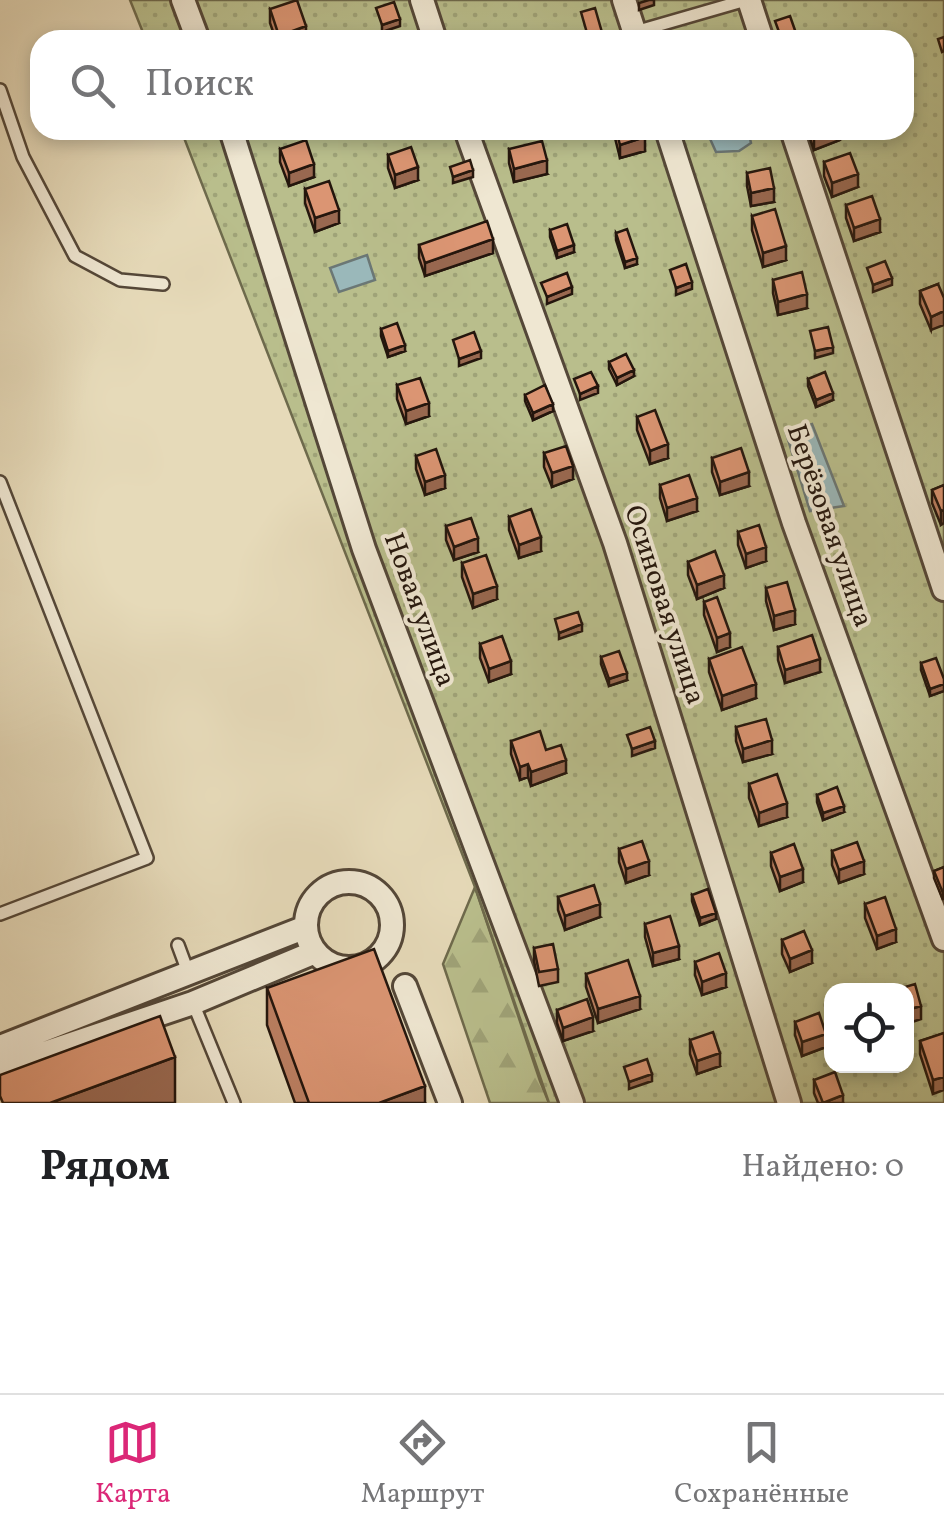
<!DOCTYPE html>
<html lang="ru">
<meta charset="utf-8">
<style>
body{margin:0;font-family:Vollkorn,serif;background:#f2f2f2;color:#202124}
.controls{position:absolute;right:30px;bottom:30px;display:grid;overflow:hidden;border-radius:20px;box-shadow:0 5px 15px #0003}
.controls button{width:90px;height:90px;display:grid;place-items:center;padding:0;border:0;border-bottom:2px solid #e0e0e0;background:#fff;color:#202124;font:50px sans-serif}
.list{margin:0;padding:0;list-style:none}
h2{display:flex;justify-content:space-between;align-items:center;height:130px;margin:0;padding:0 40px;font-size:42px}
h2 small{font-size:32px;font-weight:400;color:#757577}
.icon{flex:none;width:55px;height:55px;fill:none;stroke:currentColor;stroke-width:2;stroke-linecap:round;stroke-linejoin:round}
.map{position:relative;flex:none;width:944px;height:1103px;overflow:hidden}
.search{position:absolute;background:#fff;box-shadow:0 5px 15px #0003;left:30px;right:30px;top:30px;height:110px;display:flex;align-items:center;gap:25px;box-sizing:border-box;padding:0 35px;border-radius:30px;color:#757577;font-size:38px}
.sheet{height:290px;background:#fff}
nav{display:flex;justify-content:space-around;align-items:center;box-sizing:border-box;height:140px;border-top:2px solid #e0e0e0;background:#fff;font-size:28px;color:#757577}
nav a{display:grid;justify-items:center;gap:5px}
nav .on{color:#db2777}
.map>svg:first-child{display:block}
</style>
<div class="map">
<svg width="944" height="1103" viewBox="0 0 944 1103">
<defs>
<pattern id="forest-firs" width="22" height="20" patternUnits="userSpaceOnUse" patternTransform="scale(2.5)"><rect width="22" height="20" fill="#b9be8c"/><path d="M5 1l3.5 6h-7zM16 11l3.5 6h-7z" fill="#9fa378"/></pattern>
<pattern id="garden-dots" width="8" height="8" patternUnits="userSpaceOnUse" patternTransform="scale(2.5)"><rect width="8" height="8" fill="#b9be8c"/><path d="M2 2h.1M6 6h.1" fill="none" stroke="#9fa378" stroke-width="1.8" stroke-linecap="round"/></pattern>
</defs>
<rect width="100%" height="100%" fill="#e6dab9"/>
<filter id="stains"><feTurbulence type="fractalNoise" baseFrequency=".002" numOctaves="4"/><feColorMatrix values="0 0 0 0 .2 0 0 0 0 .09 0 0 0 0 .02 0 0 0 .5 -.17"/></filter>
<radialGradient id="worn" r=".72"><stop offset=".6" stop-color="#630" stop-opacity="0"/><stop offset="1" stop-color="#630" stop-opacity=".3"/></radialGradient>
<path fill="url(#forest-firs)" stroke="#6e6a4c" stroke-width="2.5" d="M475 887 540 1081 549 1103H490L443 964Z"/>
<path fill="url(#garden-dots)" stroke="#6e6a4c" stroke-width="2.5" fill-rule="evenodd" d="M130 0H944V1103H549L475 887 181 130H904V40H146ZM832 991H906V1066H832Z"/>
<path fill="#9ab8ba" stroke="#6b7775" stroke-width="2.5" d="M706 130H748L751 143 739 151 716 152Z
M367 255 375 280 339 292 330 268Z
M812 424 844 506 810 511 786 433Z"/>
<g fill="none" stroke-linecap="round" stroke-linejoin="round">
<g stroke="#544738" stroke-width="16">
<path id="lane" d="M635 32 746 0
M0 90 23 157 75 256 120 280 163 284
M0 482 147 858 0 914
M178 945 188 972
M193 1003 234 1103"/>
</g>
<g stroke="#544738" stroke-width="28">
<path id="street" d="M183 0 198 40
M422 0 435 40
M624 0 637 40
M749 0 762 40
M231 130 364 549 572 1103
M466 130 615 543 789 1103
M667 130 794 523 944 939
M792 130 944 589
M306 925a43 43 0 1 1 86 0a43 43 0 1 1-86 0Z
M405 986 450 1103
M0 1047 306 927
M0 1068 193 1003 315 952"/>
</g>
<use href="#lane" stroke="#efe7d2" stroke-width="11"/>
<use href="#street" stroke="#efe7d2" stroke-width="22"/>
</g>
<path fill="#bc8063" stroke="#24160d" stroke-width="2.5" d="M270 9 306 40H276L270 23Z
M613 130H643L645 151 620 158Z
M807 130H840V140L814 150Z
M280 149 314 177 289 186 280 162Z
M509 149 547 174 514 182 509 163Z
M388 155 418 180 395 188 388 168Z
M824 162 858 187 832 197 824 176Z
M747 173 774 202 751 206 747 186Z
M305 189 339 223 315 232 305 203Z
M846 205 880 232 854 241 846 218Z
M752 216 786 260 763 267 752 230Z
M550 230 574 252 557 258 550 237Z
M616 233 637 264 625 268 616 240Z
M419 245 493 253 425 276 419 258Z
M773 280 807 308 778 315 773 293Z
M938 284 931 330 920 304V291Z
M381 329 405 351 388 357 381 336Z
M609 362 634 376 617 385 609 369Z
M808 379 833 400 816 407 808 386Z
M397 385 429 416 406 424 397 399Z
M525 395 553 411 533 420 525 401Z
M637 417 668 458 650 464 637 430Z
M544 453 573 479 552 487 544 467Z
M416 456 445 488 425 495 416 469Z
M712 458 749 486 720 495 712 472Z
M660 485 697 511 667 521 660 498Z
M944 485 941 525 932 503V490Z
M509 517 541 551 519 558 509 530Z
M446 526 478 552 454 560 446 540Z
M738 532 766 561 746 568 738 545Z
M688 562 724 588 697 599 688 575Z
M462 563 497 599 473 608 462 577Z
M766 588 795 624 774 630 766 601Z
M704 602 730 647 717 652 704 615Z
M480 644 511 674 489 682 480 658Z
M778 647 820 672 785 683 778 660Z
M601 657 627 680 609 686 601 664Z
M709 659 756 698 722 710 709 672Z
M921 663 944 679V691L930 696 921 670Z
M736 727 772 754 743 762 736 741Z
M511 741 546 750 566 773 531 786 528 777 520 780 511 754Z
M749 784 787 817 759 826 749 798Z
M817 795 844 812 823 820 817 802Z
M619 849 649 875 626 883 619 862Z
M832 851 864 874 839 883 832 865Z
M771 853 803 882 780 891 771 866Z
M944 867 943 900 934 878V871Z
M692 895 716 919 700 925 692 901Z
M558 897 600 917 565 930 558 910Z
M865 904 896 942 877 949 865 918Z
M645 924 679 959 653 966 645 937Z
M782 940 812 963 790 972 782 954Z
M534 948 558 969V982L539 986 534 961Z
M695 962 726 987 702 995 695 975Z
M586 974 640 1009 598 1023 586 987Z
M267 988 425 1103H295L267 1025Z
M557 1010 593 1031 563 1041 557 1023Z
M795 1022 826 1047 802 1056 795 1035Z
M944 1033 933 1094 920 1054V1041Z
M690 1040 720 1066 697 1074 690 1054Z
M814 1080 843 1103H818L814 1093Z"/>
<path fill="#996850" stroke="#24160d" stroke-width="2.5" d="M649 0H654V5L639 10V3Z
M400 19V26L382 32V25Z
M306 26V40H279V36Z
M831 130H840V140L814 150V136Z
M645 137V151L620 158V145Z
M547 160V174L514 182V169Z
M314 164V177L289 186V173Z
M418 167V180L395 188V175Z
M473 170V177L453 183V177Z
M858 174V187L832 197V183Z
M774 188V202L751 206V193Z
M339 210V223L315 232V218Z
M880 219V232L854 241V228Z
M493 239V253L425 276V263Z
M574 245V252L557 258V251Z
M786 246V260L763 267V253Z
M637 258V264L625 268V262Z
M892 278V285L873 292V285Z
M692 282V289L676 295V288Z
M572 287V294L547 304V297Z
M807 294V308L778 315V302Z
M944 311V325L931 330V317Z
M405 345V351L388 357V351Z
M833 347V353L815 358V351Z
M481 351V358L459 366V359Z
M634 370V376L617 385V378Z
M598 386V393L580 400V394Z
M833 393V400L816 407V400Z
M429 403V416L406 424V411Z
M553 404V411L533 420V413Z
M668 444V458L650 464V451Z
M573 466V479L552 487V473Z
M749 472V486L720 495V482Z
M445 475V488L425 495V482Z
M697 498V511L667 521V508Z
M944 510V523L941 525V511Z
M541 537V551L519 558V545Z
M478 538V552L454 560V547Z
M766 547V561L746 568V554Z
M724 575V588L697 599V585Z
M497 586V599L473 608V594Z
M795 610V624L774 630V616Z
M582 624V631L559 639V633Z
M730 633V647L717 652V638Z
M820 659V672L785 683V670Z
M511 661V674L489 682V669Z
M627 673V680L609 686V679Z
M756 684V698L722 710V696Z
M944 684V691L930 696V689Z
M772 740V754L743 762V749Z
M655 741V748L632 756V749Z
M566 760V773L531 786V772Z
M528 764V777L520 780V767Z
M787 803V817L759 826V813Z
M844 806V812L823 820V813Z
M649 861V875L626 883V869Z
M864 861V874L839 883V870Z
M803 869V882L780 891V877Z
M600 904V917L565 930V916Z
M716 913V919L700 925V918Z
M896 929V942L877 949V936Z
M679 946V959L653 966V953Z
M812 950V963L790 972V959Z
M726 973V987L702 995V982Z
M640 996V1009L598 1023V1009Z
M921 1006V1019L906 1024V1010Z
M593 1017V1031L563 1041V1028Z
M826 1034V1047L802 1056V1042Z
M720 1053V1066L697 1074V1061Z
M175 1057V1103H50Z
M652 1074V1081L629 1089V1082Z
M944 1077V1090L933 1094V1080Z
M425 1086V1103H379Z
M843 1095V1103H823Z"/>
<path fill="#db9573" stroke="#24160d" stroke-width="2.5" d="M297 0 306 26 279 36 270 9Z
M394 2 400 19 382 25 376 8Z
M595 8 603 36 589 40 581 12Z
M790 16 797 36 782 40 775 21Z
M491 35 492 40H476Z
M944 37V51L942 52 938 39Z
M616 130H643L645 137 620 145Z
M812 130H831L814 136Z
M306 140 314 164 289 173 280 149Z
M542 141 547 160 514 169 509 149Z
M411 147 418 167 395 175 388 155Z
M850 153 858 174 832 183 824 162Z
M470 160 473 170 453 177 450 167Z
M770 168 774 188 751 193 747 173Z
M329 181 339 210 315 218 305 189Z
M872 196 880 219 854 228 846 205Z
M775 209 786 246 763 253 752 216Z
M487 221 493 239 425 263 419 245Z
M567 224 574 245 557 251 550 230Z
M627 229 637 258 625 262 616 233Z
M885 261 892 278 873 285 867 268Z
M686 264 692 282 676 288 670 270Z
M802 272 807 294 778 302 773 280Z
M567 273 572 287 547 297 541 283Z
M938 284 944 298V311L931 317 920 291Z
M397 323 405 345 388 351 381 329Z
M828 327 833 347 815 351 810 331Z
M474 332 481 351 459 359 453 340Z
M626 354 634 370 617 378 609 362Z
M591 372 598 386 580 394 574 379Z
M825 372 833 393 816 400 808 379Z
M420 378 429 403 406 411 397 385Z
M545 385 553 404 533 413 525 395Z
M655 410 668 444 650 451 637 417Z
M566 446 573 466 552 473 544 453Z
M741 448 749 472 720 482 712 458Z
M436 449 445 475 425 482 416 456Z
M689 475 697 498 667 508 660 485Z
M944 485V510L941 511 932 490Z
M531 509 541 537 519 545 509 517Z
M471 518 478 538 454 547 446 526Z
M759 525 766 547 746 554 738 532Z
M715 551 724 575 697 585 688 562Z
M486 555 497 586 473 594 462 563Z
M787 582 795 610 774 616 766 588Z
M717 597 730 633 717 638 704 602Z
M578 612 582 624 559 633 555 619Z
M812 635 820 659 785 670 778 647Z
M502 636 511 661 489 669 480 644Z
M742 647 756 684 722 696 709 659Z
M619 651 627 673 609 679 601 657Z
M936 658 944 679V684L930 689 921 663Z
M766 719 772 740 743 749 736 727Z
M650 727 655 741 632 749 627 735Z
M540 731 546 750 561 745 566 760 531 772 528 764 520 767 511 741Z
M777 774 787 803 759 813 749 784Z
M837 787 844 806 823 813 817 795Z
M642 841 649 861 626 869 619 849Z
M857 842 864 861 839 870 832 851Z
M794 844 803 869 780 877 771 853Z
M944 867V892L943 893 934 871Z
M594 885 600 904 565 916 558 897Z
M708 889 716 913 700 918 692 895Z
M885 897 896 929 877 936 865 904Z
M670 916 679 946 653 953 645 924Z
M804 931 812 950 790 959 782 940Z
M553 944 558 969 539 972 534 948Z
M374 949 425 1086 379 1103H309L267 988Z
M719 953 726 973 702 982 695 962Z
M628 960 640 996 598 1009 586 974Z
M915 984 921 1006 906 1010V990H895Z
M587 999 593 1017 563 1028 557 1010Z
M819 1013 826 1034 802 1042 795 1022Z
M160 1016 175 1057 50 1103H3L0 1096V1075Z
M713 1032 720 1053 697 1061 690 1040Z
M944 1033V1077L933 1080 920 1041Z
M647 1059 652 1074 629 1082 624 1067Z
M835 1072 843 1095 823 1103 814 1080Z"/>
<g text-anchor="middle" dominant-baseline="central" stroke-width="8" stroke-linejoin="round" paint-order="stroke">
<g font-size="28" fill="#24160d" stroke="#efe7d2">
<text transform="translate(829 526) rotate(71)">Берёзовая улица</text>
<text transform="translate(664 605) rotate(72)">Осиновая улица</text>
<text transform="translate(419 610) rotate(70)">Новая улица</text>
</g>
</g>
<rect width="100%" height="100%" filter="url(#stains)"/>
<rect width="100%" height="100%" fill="url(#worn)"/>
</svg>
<div class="controls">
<button><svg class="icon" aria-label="locate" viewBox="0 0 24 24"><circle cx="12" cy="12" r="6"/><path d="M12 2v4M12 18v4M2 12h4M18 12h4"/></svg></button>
</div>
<div class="search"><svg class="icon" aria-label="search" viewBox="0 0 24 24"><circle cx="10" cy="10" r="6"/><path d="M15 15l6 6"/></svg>Поиск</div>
</div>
<section class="sheet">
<h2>Рядом<small>Найдено: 0</small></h2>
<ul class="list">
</ul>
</section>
<nav>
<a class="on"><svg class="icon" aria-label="map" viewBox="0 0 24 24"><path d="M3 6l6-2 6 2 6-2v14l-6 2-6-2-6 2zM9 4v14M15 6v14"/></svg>Карта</a>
<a><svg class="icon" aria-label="directions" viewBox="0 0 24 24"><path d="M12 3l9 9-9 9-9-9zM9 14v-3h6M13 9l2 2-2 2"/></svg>Маршрут</a>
<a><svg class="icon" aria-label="saved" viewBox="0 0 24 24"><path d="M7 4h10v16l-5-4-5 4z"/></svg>Сохранённые</a>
</nav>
